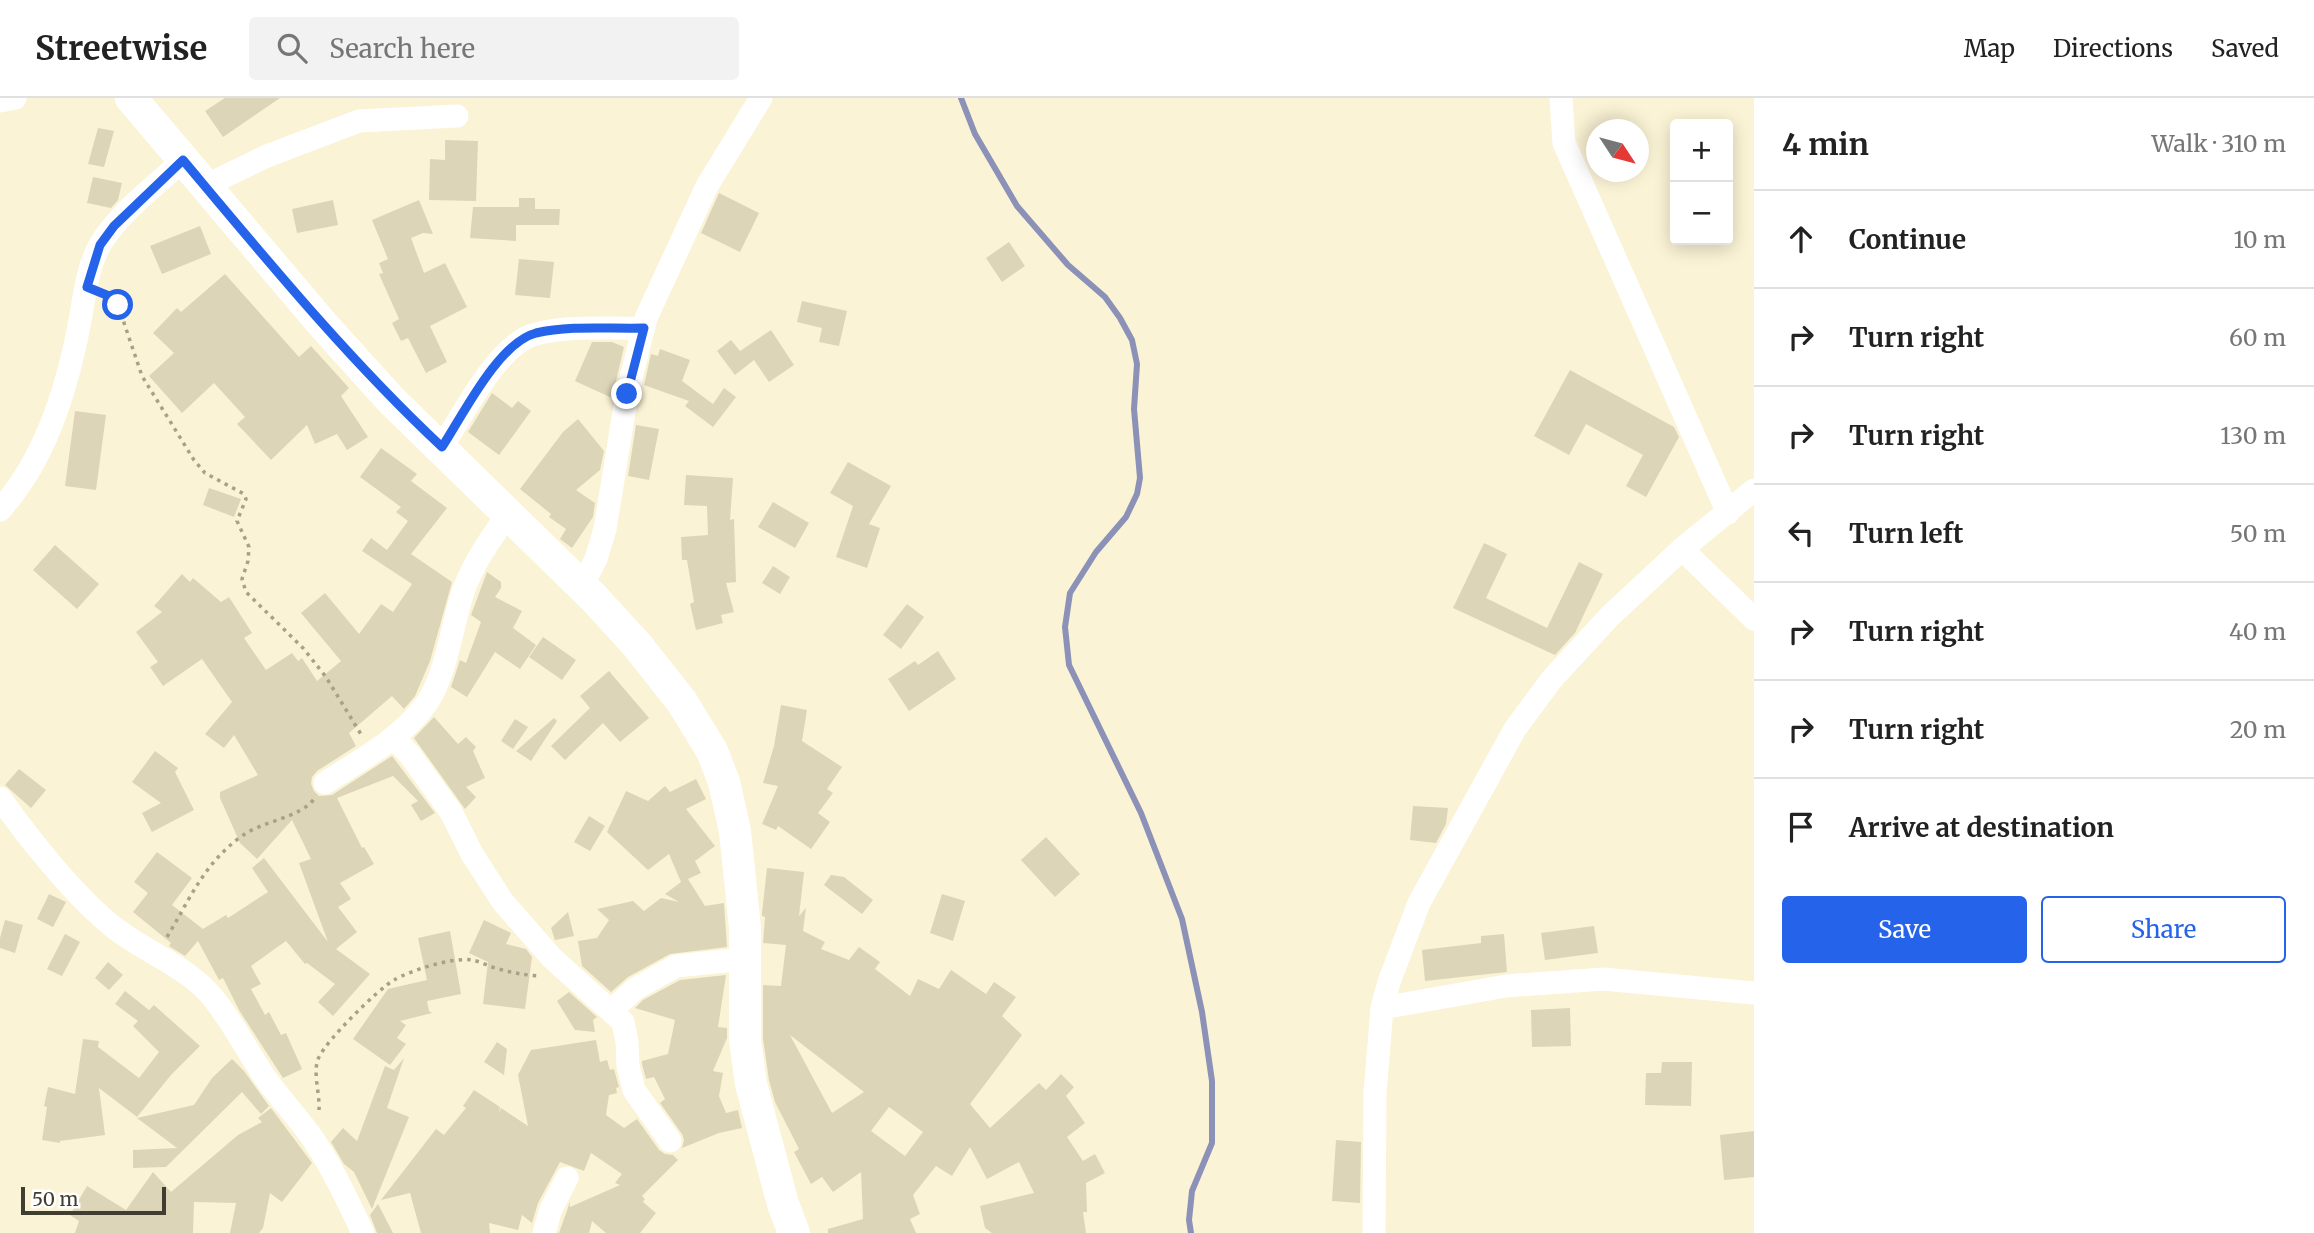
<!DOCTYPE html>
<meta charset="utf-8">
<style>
body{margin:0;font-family:Merriweather,serif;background:#f2f2f2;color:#222}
.controls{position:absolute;right:21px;top:21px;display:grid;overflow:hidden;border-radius:7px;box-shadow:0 4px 18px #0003}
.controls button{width:63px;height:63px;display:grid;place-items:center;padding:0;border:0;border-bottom:2px solid #e0e0e0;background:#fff;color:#222;font:35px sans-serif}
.compass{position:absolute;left:1586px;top:21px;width:63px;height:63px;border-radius:50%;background:#fff;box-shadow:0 4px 18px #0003;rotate:126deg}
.scale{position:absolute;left:21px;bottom:18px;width:145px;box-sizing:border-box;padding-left:7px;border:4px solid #403d31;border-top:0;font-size:19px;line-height:24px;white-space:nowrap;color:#403d31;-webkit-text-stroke:5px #fff;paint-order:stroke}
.stop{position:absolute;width:21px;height:21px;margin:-16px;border:5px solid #2563eb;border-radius:50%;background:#fff}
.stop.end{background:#2563eb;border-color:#fff;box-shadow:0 2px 7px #0008}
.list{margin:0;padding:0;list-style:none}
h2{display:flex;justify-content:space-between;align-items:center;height:91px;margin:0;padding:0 28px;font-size:30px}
h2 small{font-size:23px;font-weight:400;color:#767676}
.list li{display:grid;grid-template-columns:46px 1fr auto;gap:21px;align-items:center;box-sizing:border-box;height:98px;padding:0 28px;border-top:2px solid #e0e0e0}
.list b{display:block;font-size:26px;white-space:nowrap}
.list em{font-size:23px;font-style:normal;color:#767676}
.actions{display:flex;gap:14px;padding:21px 28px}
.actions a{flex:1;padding:16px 0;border:2px solid #2563eb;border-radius:7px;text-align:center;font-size:24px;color:#2563eb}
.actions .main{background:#2563eb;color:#fff}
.icon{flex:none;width:38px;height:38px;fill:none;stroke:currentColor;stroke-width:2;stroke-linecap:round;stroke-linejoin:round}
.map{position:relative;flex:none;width:1754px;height:1135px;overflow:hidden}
header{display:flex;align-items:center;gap:42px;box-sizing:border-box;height:98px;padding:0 35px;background:#fff;border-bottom:2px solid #e0e0e0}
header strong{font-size:33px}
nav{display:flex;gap:38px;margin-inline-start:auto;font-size:24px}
.search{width:490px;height:63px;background:#f2f2f2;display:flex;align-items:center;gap:18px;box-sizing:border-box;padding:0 24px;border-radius:7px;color:#767676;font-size:26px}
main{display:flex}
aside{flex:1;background:#fff}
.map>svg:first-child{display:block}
</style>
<header>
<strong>Streetwise</strong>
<div class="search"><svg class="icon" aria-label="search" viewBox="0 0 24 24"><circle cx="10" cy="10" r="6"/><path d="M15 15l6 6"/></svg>Search here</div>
<nav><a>Map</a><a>Directions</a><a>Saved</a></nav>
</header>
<main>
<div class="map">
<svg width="1754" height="1135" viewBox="0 0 1754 1135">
<rect width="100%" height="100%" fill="#fbf3d5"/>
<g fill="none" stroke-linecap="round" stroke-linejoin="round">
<path stroke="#8c91b7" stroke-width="6" d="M961 0 975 36 1017 108 1068 167 1105 199 1120 220 1132 242 1137 266 1134 311 1140 380 1137 396 1126 419 1096 454 1070 495 1065 529 1069 567 1141 715 1182 821 1202 914 1212 983V1045L1192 1093 1189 1122 1191 1135"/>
</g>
<path fill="#ddd5b8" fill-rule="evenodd" d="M225 0H280L223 39 205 13Z
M98 30 114 33 104 69 88 66Z
M445 42 478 43 476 103 429 102 430 61 445 62Z
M93 79 122 85 118 102 111 110 87 105Z
M719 95 759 115 740 154 701 135Z
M519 100H535V111H560L559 127H516V143L470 140 473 109H519Z
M333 102 338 127 297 135 292 111Z
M419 102 433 136 423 135 411 140 424 175 445 165 467 209 430 228 447 264 426 275 408 240 401 243 392 225 399 221 379 176 383 175 379 165 388 161 372 122Z
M200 128 211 156 162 176 150 148Z
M1009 144 1025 168 1002 184 986 160Z
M519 161 554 164 550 200 515 197Z
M225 176 299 259 311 248 349 290 341 298 368 339 347 352 337 336 315 346 307 327 271 362 237 326 245 319 214 285 182 315 149 278 174 255 153 235 177 210 181 214Z
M802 203 847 213 839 248 819 244 822 230 797 224Z
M771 232 794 267 769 284 754 262 735 277 717 253 731 242 740 253Z
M592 244H612L624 249 612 300 575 283Z
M660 251 690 262 682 283 713 306 724 290 736 299 713 329 685 308 689 303 644 287 651 256 658 258Z
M1570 272 1674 329 1679 339 1646 399 1626 388 1643 357 1586 326 1569 357 1534 338Z
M492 295 512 310 518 303 531 313 499 357 468 334Z
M75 313 106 317 96 392 65 388Z
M578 321 604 353 600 372 576 392 595 405 593 419 572 450 560 441 566 431 549 419 551 416 520 391 563 334Z
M636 327 659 331 649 382 628 378Z
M381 350 417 376 411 383 447 410 411 456 452 484 430 563 415 598 404 611 392 598 349 635 356 648 317 673 312 679 311 686 314 693 319 698 332 697 392 658 435 715 421 723 411 707 418 703 393 678 337 700 362 750 364 749 374 766 340 785 351 801 338 809 357 834 336 851 370 876 333 918 318 904 335 886 307 865 305 866 286 843 251 868 261 886 251 891 265 917 269 914 281 937 286 935 302 971 283 980 239 912 223 880 219 882 198 843 185 858 169 848 171 845 133 814 148 795 134 784 157 754 192 780 172 807 203 831 226 817 228 820 268 794 252 770 264 760 328 844 299 765 311 761 292 722 257 761 240 745 220 700V694L258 677 234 637 224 650 205 636 232 604 202 561 163 588 150 569 158 564 136 534 162 514 154 508 182 476 190 484 193 480 221 504 229 499 252 535 244 540 266 572 292 555 298 563 302 560 317 583 341 563 301 515 325 495 359 536 381 506 393 514 412 486 362 453 371 440 387 452 408 423 396 414 401 409 360 379Z
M848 364 891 388 869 426 880 430 867 470 836 459 853 408 830 395Z
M686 377 733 380 730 422 734 421 736 484 726 485 734 514 721 517 723 525 696 532 690 506 694 504 687 462H682L681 439 708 437 707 408 684 407Z
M209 390 241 401 234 419 203 407Z
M773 404 809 425 795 450 758 429Z
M1484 445 1507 456 1486 500 1547 530 1579 464 1603 476 1575 535 1555 557 1453 510Z
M55 447 99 486 77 511 33 472Z
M773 468 790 479 780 496 762 485Z
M487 474 501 484V490L495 499 522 513 513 530 536 547 520 571 495 554 467 599 451 589 460 562 466 565 481 524 471 517Z
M907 506 924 519 901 551 883 537Z
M543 539 576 562 562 582 529 559Z
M938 553 956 581 909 613 888 581 915 563 918 567Z
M609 573 649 620 620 644 603 625 565 662 551 648 590 610 580 598Z
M781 607 807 612 802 643 842 669 827 691 833 695 818 715 830 724 811 751 778 728 776 732 762 726 778 688 763 685 774 648Z
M434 619 458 646 466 639 476 649 473 653 485 680 466 689 476 699 465 711 414 640Z
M554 620 557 623 531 663 516 653Z
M515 621 528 629 513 651 501 643Z
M155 653 178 670 175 674 194 712 152 734 142 715 161 705 132 684Z
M19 671 46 692 31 710 5 687Z
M696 681 706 701 686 711 715 748 695 763 701 775 688 781 705 808 724 805 727 849 670 856 628 879 611 894 582 868 578 843 597 840 609 822 597 811 633 803 644 813 661 800 679 804 665 796 681 784 669 756 648 772 607 734 626 693 648 703 665 688 670 694Z
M1413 708 1448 710 1446 726 1436 745 1410 742Z
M589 718 605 728 590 753 574 744Z
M1046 739 1080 776 1055 799 1021 762Z
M767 770 804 774 799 818 806 810 803 833 825 844 821 851 849 862 859 849 880 864 875 871 910 898 918 881 939 891 951 872 986 896 994 884 1016 899 1002 918 1022 937 970 1006 990 1030 1039 985 1046 992 1061 976 1074 989 1066 998 1085 1025 1067 1039 1083 1063 1095 1056 1105 1075 1086 1085 1087 1114H1083L1086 1135H992L985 1130 980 1108 1034 1095 1019 1064 987 1081 970 1049 952 1078 936 1068 913 1097 920 1116 910 1121 916 1135H828V1131L863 1121 861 1074 833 1094 822 1079 811 1086 794 1054 799 1051 775 1004 769 982 763 941V887L781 888 786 847 763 845 765 819 762 818V815ZM790 937 864 994 832 1015ZM889 1009 923 1034 905 1058 871 1033Z
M831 777 844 779 873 802 862 816 824 787Z
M49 796 66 804 53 829 37 821Z
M942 796 965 803 953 843 930 835Z
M568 814 574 838 555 842 551 830Z
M5 822 23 827 15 855 0 850V840Z
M484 822 511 835 506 846 526 851 532 859 525 911 483 906 488 864 469 855Z
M1594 828 1598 855 1545 862 1541 835Z
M450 833 461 896 427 903 429 913 432 915 400 923 406 927 397 940 406 946 390 967 353 941 388 891 427 882 418 840Z
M65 836 80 844 62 878 47 871Z
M1504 836 1507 874 1425 883 1422 852 1481 845V838Z
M108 864 123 877 109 892 95 880Z
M726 877 718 929 727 930V940L713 973 723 975 719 998 726 1015 738 1012 742 1030 719 1035 682 1050 684 1042 682 1036 660 1005 665 1001 654 979 646 981 642 966V963L668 956 675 922 635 910 643 902 680 882Z
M125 893 149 912 154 907 200 948 171 977 137 1019 99 990 105 1037 60 1043V1045L42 1042 47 1009 44 1008 48 989 75 996 83 941 99 943 98 949 139 980 159 954 133 928 138 923 115 906Z
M569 894 597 919 593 922 595 934 575 932 557 903Z
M1570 910 1571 948 1532 949 1531 912Z
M596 942 600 964 607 962 610 972 614 971 619 989 616 990 617 995 609 997 606 1017 624 1030 637 1021 659 1052 665 1056 673 1057 678 1062 642 1098 645 1101 643 1104 656 1115 640 1135H606L592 1123 589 1135H559L570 1104V1109L620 1087 615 1085 622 1076 591 1055 584 1073 560 1064 538 1105 532 1125 522 1117 518 1132 489 1125 490 1135H421L410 1095 381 1102 436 1031 444 1037 466 1010 463 1008 474 992 500 1009 499 1015 501 1010 528 1028 518 977 531 952Z
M497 944 507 951 504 977 484 964Z
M404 960 387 1010 409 1019 372 1111 354 1074 344 1066 331 1044 343 1030 357 1043 385 968 394 972Z
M232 961 244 973 269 1008 261 1016 242 994 166 1069 133 1070V1052L177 1050 137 1020 194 1007 212 980Z
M1662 964H1692L1691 1008 1645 1007 1646 975H1661Z
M271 1010 312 1065 282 1104 270 1095 263 1130 259 1135H230L236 1105 194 1104 193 1135H75L79 1123 70 1117 87 1088 126 1112 153 1074 171 1094 238 1037 262 1024 258 1020Z
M1754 1033V1079L1724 1082 1720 1037Z
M1336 1042 1361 1044 1360 1105 1332 1103Z
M378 1106 393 1135H377L370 1117Z"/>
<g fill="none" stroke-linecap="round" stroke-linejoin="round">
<path stroke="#a7a18b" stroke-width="3.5" stroke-dasharray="3.5 5" stroke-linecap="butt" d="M105 197 118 207 142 278 194 362 205 375 244 396 246 401 237 423 249 449 248 463 242 481 246 494 303 550 326 579 362 638
M167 839C190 801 204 765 242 738 262 723 300 720 314 701
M319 1012C320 995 312 973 319 959 327 942 377 892 394 882 411 872 453 859 472 862 479 863 486 867 492 869 508 874 523 877 540 878"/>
<path stroke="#fff" stroke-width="23" d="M1561 0 1564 45 1728 415
M0 3 15 0
M205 88 267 58 359 23 457 18
M442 349C463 317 498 245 536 236 570 227 609 231 644 230
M0 412C44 363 65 297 78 233 84 205 86 170 101 145 120 114 157 87 183 62
M1682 451 1754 521
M582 488 596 461 605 431 627 296 646 220 707 88 761 0
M394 640 410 657 451 714 472 756 503 804 552 860 623 924 627 944 628 968 634 992 670 1043
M325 685C360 662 401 641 426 606 446 579 452 527 463 494 473 465 491 440 509 415
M0 700C29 741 73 796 112 828 142 852 181 866 208 894 231 920 245 950 264 978 279 1000 298 1019 313 1041 333 1071 348 1103 363 1135
M1382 910 1506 888 1603 881 1754 895
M611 913 635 891 676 868 744 861
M544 1135 551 1111 567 1080
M1374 1135 1375 995 1382 910 1389 884 1419 805 1515 631 1552 581 1610 518 1682 451 1754 392"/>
<path stroke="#fff" stroke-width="32" d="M131 0 325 229 391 302 594 500 637 547 682 604 712 653 724 684 735 733 745 830V942L751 986 783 1106 794 1135"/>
</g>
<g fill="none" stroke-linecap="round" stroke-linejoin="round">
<path stroke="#2563eb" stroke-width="9" d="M118 207 109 198 87 189 100 147 114 128 183 62C266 161 348 261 442 349 463 317 498 245 536 235 570 227 609 231 644 230L627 296"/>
</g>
</svg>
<div class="controls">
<button>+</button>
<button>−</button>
</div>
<svg class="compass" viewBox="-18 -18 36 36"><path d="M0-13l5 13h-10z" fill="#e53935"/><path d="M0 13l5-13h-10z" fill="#767676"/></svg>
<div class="scale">50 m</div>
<div class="stop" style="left:118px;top:207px"></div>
<div class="stop end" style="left:627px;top:296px"></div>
</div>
<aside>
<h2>4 min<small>Walk · 310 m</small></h2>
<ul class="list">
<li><svg class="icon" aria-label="ahead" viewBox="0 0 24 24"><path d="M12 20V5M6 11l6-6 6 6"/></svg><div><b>Continue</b></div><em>10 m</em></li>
<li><svg class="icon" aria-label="right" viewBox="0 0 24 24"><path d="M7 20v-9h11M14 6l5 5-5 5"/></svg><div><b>Turn right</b></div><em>60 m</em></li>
<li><svg class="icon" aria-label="right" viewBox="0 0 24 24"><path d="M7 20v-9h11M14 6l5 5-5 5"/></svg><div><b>Turn right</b></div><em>130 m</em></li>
<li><svg class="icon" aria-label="left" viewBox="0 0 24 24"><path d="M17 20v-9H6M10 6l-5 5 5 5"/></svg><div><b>Turn left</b></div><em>50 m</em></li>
<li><svg class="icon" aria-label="right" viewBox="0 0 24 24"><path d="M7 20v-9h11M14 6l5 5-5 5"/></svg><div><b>Turn right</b></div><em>40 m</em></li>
<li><svg class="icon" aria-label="right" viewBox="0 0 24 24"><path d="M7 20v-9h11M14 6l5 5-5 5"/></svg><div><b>Turn right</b></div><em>20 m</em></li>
<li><svg class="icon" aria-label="arrive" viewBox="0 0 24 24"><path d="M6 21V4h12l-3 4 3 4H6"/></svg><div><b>Arrive at destination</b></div></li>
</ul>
<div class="actions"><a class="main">Save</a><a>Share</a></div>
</aside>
</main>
